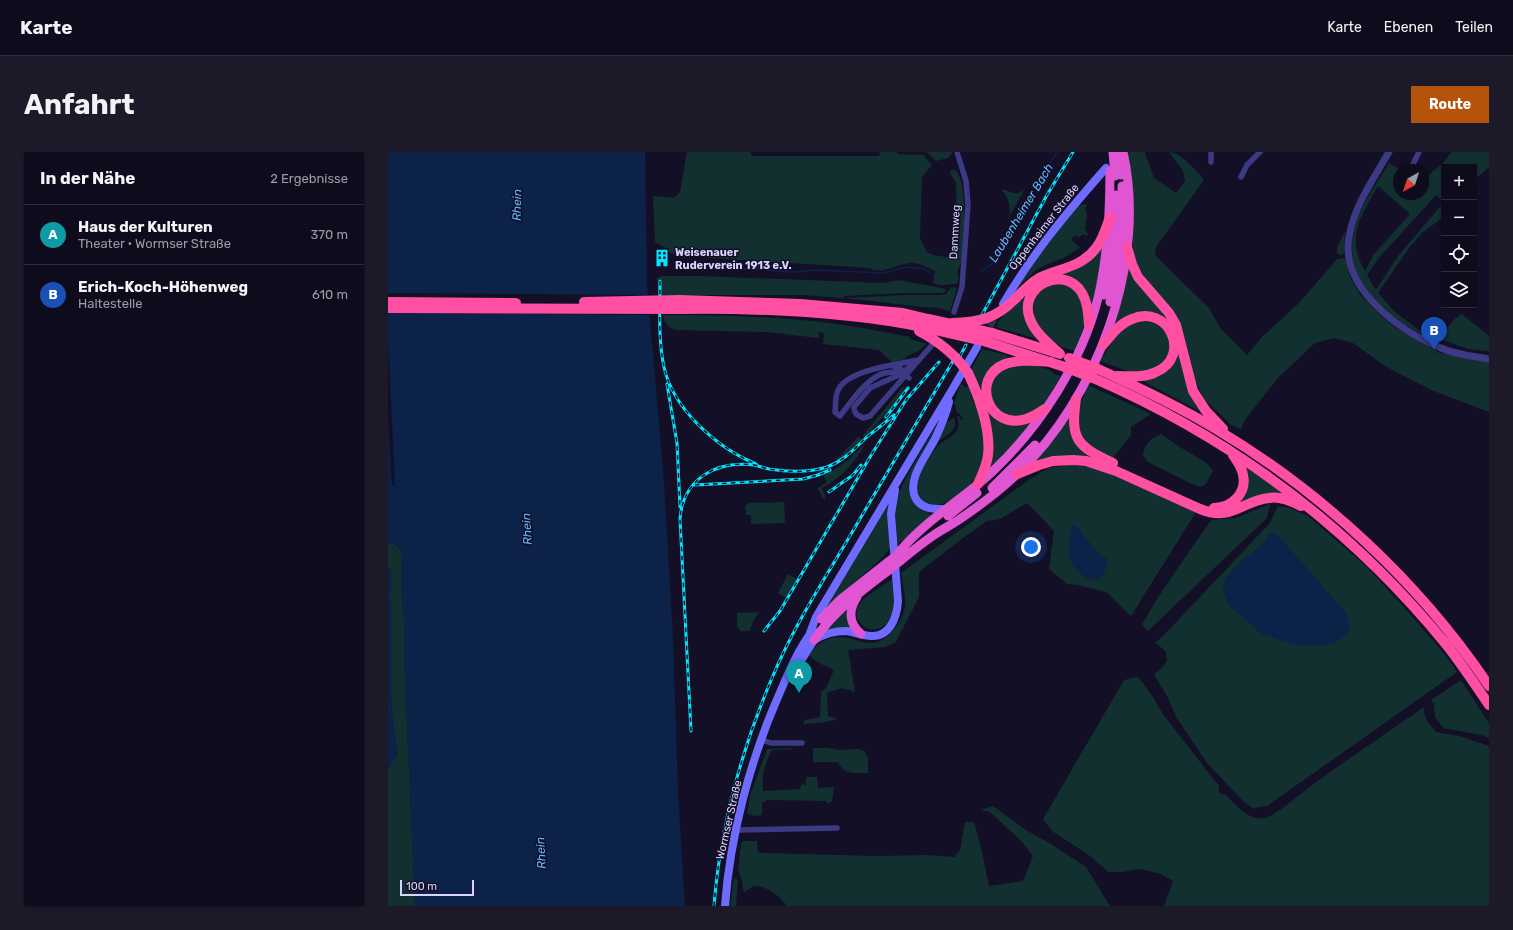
<!DOCTYPE html>
<html lang="de">
<meta charset="utf-8">
<style>
body{margin:0;font-family:Rubik,sans-serif;background:#1c1929;color:#f1f3f6}
.controls{position:absolute;right:12px;top:12px;display:grid;overflow:hidden;border-radius:0px;box-shadow:0 1px 3px #0004}
.controls button{width:36px;height:36px;display:grid;place-items:center;padding:0;border:0;border-bottom:1px solid #2e2b3b;background:#0e0b1c;color:#f1f3f6;font:20px sans-serif}
.compass{position:absolute;left:1005px;top:12px;width:36px;height:36px;border-radius:50%;background:#0e0b1c;box-shadow:0 1px 3px #0004;rotate:219deg}
.scale{position:absolute;left:12px;bottom:10px;width:74px;box-sizing:border-box;padding-left:4px;border:2px solid #d9d4ff;border-top:0;font-size:11px;line-height:14px;white-space:nowrap;color:#d9d4ff;-webkit-text-stroke:3px #130f26;paint-order:stroke}
.you{position:absolute;left:643px;top:395px;width:14px;height:14px;margin:-10px;border:3px solid #fff;border-radius:50%;background:#1a73e8;box-shadow:0 0 0 6px #1a73e833}
.badge{display:grid;place-items:center;width:26px;height:26px;border-radius:50%;background:#b45309;color:#fff;font-size:13px;font-weight:700}
.pin{position:absolute;translate:-50% -33px;filter:drop-shadow(0 1px 2px #0008)}
.pin::after{content:'';position:absolute;top:21px;width:14px;height:12px;background:inherit;clip-path:polygon(0 0,100% 0,50% 100%)}
.list{margin:0;padding:0;list-style:none}
h2{display:flex;justify-content:space-between;align-items:center;height:52px;margin:0;padding:0 16px;font-size:17px}
h2 small{font-size:13px;font-weight:400;color:#9b9ba3}
.list li{display:grid;grid-template-columns:26px 1fr auto;gap:12px;align-items:center;box-sizing:border-box;height:60px;padding:0 16px;border-top:1px solid #2e2b3b}
.list b{display:block;font-size:15px;white-space:nowrap}
.list p{margin:0;font-size:13px;white-space:nowrap;color:#9b9ba3}
.list em{font-size:13px;font-style:normal;color:#9b9ba3}
.icon{flex:none;width:22px;height:22px;fill:none;stroke:currentColor;stroke-width:2;stroke-linecap:round;stroke-linejoin:round}
.map{position:relative;flex:none;width:1101px;height:754px;overflow:hidden;border-radius:0px}
header{display:flex;align-items:center;gap:24px;box-sizing:border-box;height:56px;padding:0 20px;background:#0e0b1c;border-bottom:1px solid #2e2b3b}
header strong{font-size:19px}
nav{display:flex;gap:22px;margin-inline-start:auto;font-size:14px}
.intro{display:flex;align-items:center;justify-content:space-between;box-sizing:border-box;height:96px;padding:0 24px}
h1{margin:0;font-size:28px}
.button{padding:10px 18px;border-radius:0px;background:#b45309;color:#fff;font-size:14px;font-weight:700}
main{display:flex;gap:24px;padding:0 24px}
aside{flex:1;background:#0e0b1c;border-radius:0px;box-shadow:0 1px 3px #0004}
.map>svg:first-child{display:block}
</style>
<header>
<strong>Karte</strong>
<nav><a>Karte</a><a>Ebenen</a><a>Teilen</a></nav>
</header>
<div class="intro"><h1>Anfahrt</h1><a class="button">Route</a></div>
<main>
<aside>
<h2>In der Nähe<small>2 Ergebnisse</small></h2>
<ul class="list">
<li><span class="badge" style="background:#0f9aa8">A</span><div><b>Haus der Kulturen</b><p>Theater · Wormser Straße</p></div><em>370 m</em></li>
<li><span class="badge" style="background:#1a4fb4">B</span><div><b>Erich-Koch-Höhenweg</b><p>Haltestelle</p></div><em>610 m</em></li>
</ul>
</aside>
<div class="map">
<svg width="1101" height="754" viewBox="0 0 1101 754">
<rect width="100%" height="100%" fill="#130f26"/>
<path fill="#12302f" fill-rule="evenodd" d="M299 0H362L364 4H491L492 0H509V2L535 3 544 13 534 25 532 86 539 100 545 103 558 105 564 103 569 89 568 31 562 21 563 18H567C581 29 575 88 574 106 573 112 569 117 569 122L571 124 569 132 551 133 545 131 547 119C540 116 532 111 525 111 512 110 493 124 482 116L322 106 309 98 302 97 292 103 282 101 280 97 267 90 265 44 286 46 292 40Z
M539 0H564V1L560 6 548 9Z
M741 0H756L757 1 766 26 788 41 797 29 795 19 781 0C792 0 809 19 816 28L768 95 767 103 821 156 833 177 859 203 873 186 911 151 949 107 957 106 962 125 973 144 994 165 1008 176 1052 201 1101 209V260L1043 238 997 214 965 191 946 186 927 191 889 227 856 269 853 277 843 273 816 247 806 226 794 178 754 121 745 102V45L740 2Z
M1063 0H1101V17L1100 16 1086 28V15H1056V49L1048 43 990 107 979 123 988 138 1010 104 1056 50V62L1053 67 1035 80 1021 96 990 141 1007 160 1043 187C1003 167 953 131 966 79 972 54 988 32 1001 11L1013 18H1011V42H1035V28L1056 10ZM990 34 1022 62 986 102 977 119C957 85 973 64 990 34Z
M615 37C623 41 630 44 637 37L621 65C623 56 621 46 614 39Z
M697 52 699 53 697 56 699 63 697 77 700 82 699 84 695 82 690 86 688 83 683 87 692 96 675 106 655 114 647 119 627 138 657 95 690 54Z
M957 79 956 102 952 103 949 101V96Z
M712 94 717 95 703 158 674 125 639 148 656 189 608 175 612 167 643 135Z
M740 111 777 161 787 178 763 161 725 177Z
M273 124H312L495 131 511 128 558 137 557 140 553 141H515L457 144 455 146 415 143H270L269 126Z
M672 130 690 139 698 166 693 184 687 199 674 195 659 185 644 166 645 145 653 135Z
M563 135 569 136 562 159 545 155 544 156 457 146 518 143H553L558 142Z
M1074 162 1101 184V199L1081 197 1051 187V185L1057 183C1059 174 1065 167 1074 162Z
M275 163C321 163 367 164 413 168 450 171 486 178 522 185V187L539 192 530 199 517 205V207L504 210 491 198 435 192 436 181 431 180V186L378 180 288 178C280 176 276 171 275 163Z
M746 168 769 170 784 190 779 209 767 219 742 220 712 209 730 180Z
M789 196 815 261 751 227 759 226Z
M594 197 619 203V205L624 207 601 223 604 261 645 268 640 276 600 319 603 311 583 218Z
M625 212C635 213 660 213 666 222L673 224 655 254 645 261 621 266 605 254 601 235 608 221Z
M518 231 515 235 516 237 503 256 476 286 475 283Z
M573 232 578 235 581 234 586 252 588 249C591 262 599 289 597 300 596 307 593 315 591 321 584 335 555 360 539 351 534 349 530 343 529 337 526 326 544 299 552 292 557 288 566 284 569 279 571 275 571 269 569 264H571L574 269 575 267 571 261H569L566 250Z
M700 233 763 262 743 275V283L723 308 696 293 688 264Z
M683 261 685 283 691 294 699 301 723 313 815 355C835 362 859 352 859 328 859 323 856 318 855 313L901 346C894 344 888 343 882 344 857 347 842 366 816 356L724 315 702 308 682 306H669L644 312Z
M566 265C570 277 561 282 552 288L551 286 558 269 560 270Z
M552 267C550 273 548 279 546 284 536 303 508 332 528 353 533 359 541 360 546 364L510 392 507 359 511 340 521 320Z
M773 282 792 295 817 310 825 318 818 332 813 335 802 331 760 310 755 304C756 293 762 286 773 282Z
M471 284 474 288C467 296 458 305 447 309Z
M477 292C467 311 453 326 434 336L438 347H435L430 336 439 330 435 323 446 318 460 308Z
M680 313 702 315 726 323 808 360 743 464 718 440 690 433 679 432 661 417 666 379 639 351 612 367 599 369 575 386 531 420V445L508 490 497 495 460 498 467 540 453 536 439 541 440 564 450 567 433 571 415 572 417 568 432 565 433 540 438 536 446 518 429 510 421 503C431 489 443 483 460 486 467 487 474 491 481 491 498 493 515 469 517 454 518 445 514 430 513 421L642 327 660 316ZM689 374C697 387 707 399 719 408L681 398Z
M396 350 397 371 363 372V363H358L357 354 361 351Z
M499 351 501 352 502 396 495 405 437 457Z
M882 352 879 366 760 479 754 472 774 439 823 368 848 366Z
M890 354 902 356 920 364 979 415 1021 461 1059 505 1069 520 879 654 865 656 858 652 819 611 788 565 780 546 766 522 775 515 779 509 778 500 767 490 772 487 882 371Z
M0 392H6L10 395 14 402 13 434 16 468V502L27 754H0V617L10 601C6 581 3 560 3 540 2 508 4 477 2 445 2 437 4 422 1 415L0 416Z
M400 422 409 427 398 446 390 441Z
M504 427C505 438 507 450 504 461 494 494 454 471 474 449 481 441 495 434 504 427Z
M460 454 465 478 437 480Z
M371 460 365 470 362 479H353L349 475V461Z
M750 525 761 539 777 565 831 634V640L833 642H837C846 651 861 670 877 666 887 664 914 641 924 633 961 606 999 581 1036 555 1035 565 1042 573 1048 580L1071 584 1101 594V754H776L785 729 773 722 752 717 734 720H720L702 704 664 679 655 667 736 528Z
M1073 528 1101 571V586L1093 583 1055 576 1047 565 1046 552 1043 548Z
M405 596V597L384 598C376 613 374 622 375 639L411 637 414 632 418 633V625H429L430 636 446 635 444 649 439 652V649L378 648 377 650H374V663L368 664 359 662 362 644 379 597Z
M440 596 450 598 471 597 476 599 480 606V621C467 621 455 623 450 610H425V596Z
M605 654 638 678 663 692 698 715 722 754H399C391 743 379 734 365 734L357 740 355 738 354 728 350 718 353 692 354 691 355 689H369L370 700 376 701 489 704 540 703 566 705 572 698 577 670H586L593 696 601 734 635 729 645 704 634 690 602 660 592 658Z
M346 725 350 729 348 754H342Z"/>
<path fill="#0c2248" d="M0 0H257L259 132 276 331 285 485 290 640 297 754H27L16 502V468L13 433 14 402 10 395 6 392H0V268L4 333H7L0 189Z
M685 372C691 375 692 379 696 384 702 393 710 402 719 408 717 422 714 434 697 425 693 422 687 417 684 412 679 400 680 384 685 372Z
M881 381 889 382 959 462 961 480 947 491 930 494 907 493 873 482 840 452 835 439 837 427 850 412 876 392Z
M2 415C4 422 2 436 2 445 4 477 2 508 3 540 3 560 6 581 10 601L0 617V416Z"/>
<path fill="#130f26" d="M0 141 262 143 264 163 0 161Z"/>
<g fill="none" stroke-linecap="round" stroke-linejoin="round">
<path stroke="#0c2248" stroke-width="1.5" d="M304 115 315 111 329 116 341 115 352 117H366L386 119 405 120 427 118 496 121 517 115 537 117 546 124
M594 119 604 112 661 12 669 0"/>
<path stroke="#312d47" stroke-width="8" stroke-dasharray="8 4" stroke-linecap="butt" d="M595 184 610 160"/>
<path stroke="#3d3a85" stroke-width="5.5" d="M823 0V10
M1025 12 1031 0
M853 25 859 13 872 0
M566 160 574 135 580 53 578 29 569 0
M529 209 513 222 482 236 466 255V257L468 262 475 266 482 264 544 193
M504 214 513 217 521 226
M518 223C511 221 504 219 497 221 479 225 463 250 452 264L447 260C448 254 447 247 449 241 455 218 510 212 531 208
M374 588 383 591H414
M348 678 449 676"/>
<path stroke="#3d3a85" stroke-width="7" d="M1001 0C986 26 966 54 961 85 952 137 1012 179 1053 196 1068 203 1085 204 1101 207"/>
<path stroke="#6f6bff" stroke-width="8" d="M615 152C644 102 680 59 718 16
M559 357C547 357 535 358 528 347 517 328 540 302 548 285 553 274 558 262 561 250
M422 481 428 465 564 238 589 195
M407 518 426 488C436 482 446 479 458 479 467 480 474 484 483 484 502 485 509 465 510 449L503 362 507 338
M337 754C342 684 362 609 390 545 400 522 409 499 425 478"/>
<path stroke="#e055d1" stroke-width="9" d="M716 143C725 110 729 77 728 43
M722 150C733 112 736 73 734 34
M604 336 647 293
M560 364 589 341
M508 404C534 370 573 349 604 320 652 275 694 210 710 146 720 104 722 62 722 19
M512 409C523 400 534 391 546 383 553 378 561 374 569 369 590 355 610 340 628 323 709 247 760 110 735 0
M469 445C461 457 460 471 473 482
M433 467 453 447 500 410
M426 488C446 459 473 439 501 418"/>
<path stroke="#ff4fa3" stroke-width="10" d="M739 95 744 112 750 125 781 161 788 173 805 239 818 259 835 277
M628 146C635 139 642 131 651 126 671 116 693 116 708 96 715 87 718 76 722 65
M292 148 412 152 515 161 540 167
M0 150 128 151
M292 157C373 156 455 159 534 175
M604 181 669 201
M599 190 677 215
M715 193C723 183 731 172 744 167 780 151 805 204 768 220 756 226 742 224 729 224
M672 202C661 192 647 181 642 167 629 135 676 111 694 141 700 151 700 162 701 173
M710 217C750 235 790 254 828 277 934 340 1032 431 1101 534
M580 221C591 244 603 278 600 303 599 313 594 323 590 332
M705 226C844 286 961 374 1057 491 1073 511 1087 532 1101 553
M688 247C682 288 689 294 725 311
M657 257C651 261 645 265 638 267 600 279 582 226 617 212 631 207 648 209 663 210
M629 322 651 313 665 309 685 308 698 309 728 319 812 357C844 370 853 349 881 346 892 344 903 349 913 354
M826 356C844 356 859 341 855 323 854 315 849 309 845 303"/>
<g stroke="#00e5ff" stroke-width="3">
<path id="rail" d="M272 129C272 157 270 187 276 215 285 257 329 296 368 312
M594 163 659 43 685 0
M572 204 578 193
M279 232 289 291 292 355
M498 265 520 236
M307 333 415 327 430 323 442 318
M441 340 465 323 473 313
M376 479 392 459 482 305 511 259 518 248 551 210
M303 579 292 367C295 327 328 308 366 313 371 314 376 316 381 317 400 320 420 321 439 315 456 309 467 296 480 284 489 277 498 270 506 263
M326 754C332 676 353 599 384 526 403 480 430 437 456 394 492 332 529 271 565 209"/>
</g>
<use href="#rail" stroke="#130f26" stroke-width="1.5" stroke-dasharray="4.5" stroke-linecap="butt"/>
<path stroke="#e055d1" stroke-width="9" d="M725 0 727 24
M731 0 733 23
M500 410 508 404
M501 418 512 409"/>
<path stroke="#ff4fa3" stroke-width="10" d="M196 150 292 148
M0 156 292 157
M540 167 604 181
M564 171C592 170 608 167 628 146
M534 175 599 190
M531 179C552 190 567 202 580 221
M681 206 710 217
M677 215 705 226"/>
</g>
<defs>
<g id="building-bare" transform="scale(1.38)"><path d="M-4-6H4V6H1V3H-1V6H-4ZM-2.5-4.3h1.7v1.8h-1.7ZM.8-4.3h1.7v1.8H.8ZM-2.5-1h1.7V.8h-1.7ZM.8-1h1.7V.8H.8Z" fill="#00e5ff" stroke="#130f26" stroke-width="2.5" paint-order="stroke"/></g>
</defs>
<g fill-rule="evenodd">
<use href="#building-bare" x="274" y="106"/>
</g>
<g text-anchor="middle" dominant-baseline="central" stroke-width="3" stroke-linejoin="round" paint-order="stroke">
<g font-size="11" fill="#d9d4ff" stroke="#130f26">
<text transform="translate(656 75) rotate(-52)">Oppenheimer Straße</text>
<text transform="translate(567 80) rotate(-87)">Dammweg</text>
<text transform="translate(341 668) rotate(-77)">Wormser Straße</text>
</g>
<g font-size="11" font-weight="bold" fill="#d9d4ff" stroke="#130f26" text-anchor="start">
<text x="287" y="100">Weisenauer<tspan x="287" dy="13">Ruderverein 1913 e.V.</tspan></text>
</g>
<g font-size="12" font-style="italic" fill="#62b6ff" stroke="#130f26">
<text transform="translate(129 53) rotate(-89)">Rhein</text>
<text transform="translate(633 61) rotate(-59)">Laubenheimer Bach</text>
<text transform="translate(139 377) rotate(-93)">Rhein</text>
<text transform="translate(153 701) rotate(-93)">Rhein</text>
</g>
</g>
</svg>
<div class="controls">
<button>+</button>
<button>−</button>
<button><svg class="icon" aria-label="locate" viewBox="0 0 24 24"><circle cx="12" cy="12" r="6"/><path d="M12 2v4M12 18v4M2 12h4M18 12h4"/></svg></button>
<button><svg class="icon" aria-label="layers" viewBox="0 0 24 24"><path d="M12 4l9 5-9 5-9-5zM3 14l9 5 9-5"/></svg></button>
</div>
<svg class="compass" viewBox="-18 -18 36 36"><path d="M0-13l5 13h-10z" fill="#e53935"/><path d="M0 13l5-13h-10z" fill="#9b9ba3"/></svg>
<div class="scale">100 m</div>
<div class="you"></div>
<div class="pin badge" style="left:411px;top:541px;background:#0f9aa8">A</div>
<div class="pin badge" style="left:1046px;top:198px;background:#1a4fb4">B</div>
</div>
</main>
